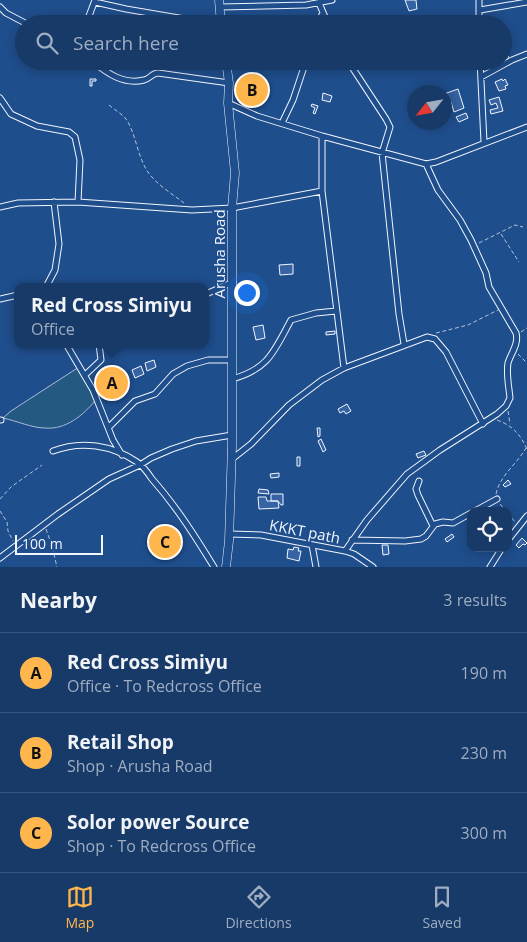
<!DOCTYPE html>
<meta charset="utf-8">
<style>
body{margin:0;font-family:"Open Sans",sans-serif;background:#244571;color:#f1f3f6}
.controls{position:absolute;right:15px;bottom:15px;display:grid;overflow:hidden;border-radius:10px;box-shadow:0 2px 12px #0003}
.controls button{width:45px;height:45px;display:grid;place-items:center;padding:0;border:0;border-bottom:1px solid #36547d;background:#173a69;color:#f1f3f6;font:25px sans-serif}
.compass{position:absolute;left:407px;top:85px;width:45px;height:45px;border-radius:50%;background:#173a69;box-shadow:0 2px 12px #0003;rotate:239deg}
.scale{position:absolute;left:15px;bottom:12px;width:88px;box-sizing:border-box;padding-left:5px;border:2px solid #f2f6ff;border-top:0;font-size:14px;line-height:18px;white-space:nowrap;color:#f2f6ff;-webkit-text-stroke:4px #1f4e8c;paint-order:stroke}
.you{position:absolute;left:246px;top:292px;width:18px;height:18px;margin:-12px;border:4px solid #fff;border-radius:50%;background:#1a73e8;box-shadow:0 0 0 8px #1a73e833}
.badge{display:grid;place-items:center;width:32px;height:32px;border-radius:50%;background:#ffb74d;color:#111;font-size:16px;font-weight:700}
.pin{position:absolute;translate:-50% -50%;border:2px solid #fff;box-shadow:0 1px 5px #0006}
.popup{position:absolute;left:14px;top:283px;width:195px;height:65px;box-sizing:border-box;display:grid;place-content:center;border-radius:10px;background:#173a69;filter:drop-shadow(0 1px 4px #0005);font-size:16px;white-space:nowrap;color:#9eadc0}
.popup b{font-size:19px;color:#f1f3f6}
.popup::after{content:'';position:absolute;left:50%;top:100%;margin-left:-10px;border:10px solid transparent;border-top-color:#173a69}
.list{margin:0;padding:0;list-style:none}
h2{display:flex;justify-content:space-between;align-items:center;height:65px;margin:0;padding:0 20px;font-size:21px}
h2 small{font-size:16px;font-weight:400;color:#9eadc0}
.list li{display:grid;grid-template-columns:32px 1fr auto;gap:15px;align-items:center;box-sizing:border-box;height:80px;padding:0 20px;border-top:1px solid #36547d}
.list b{display:block;font-size:19px;white-space:nowrap}
.list p{margin:0;font-size:16px;white-space:nowrap;color:#9eadc0}
.list em{font-size:16px;font-style:normal;color:#9eadc0}
.icon{flex:none;width:28px;height:28px;fill:none;stroke:currentColor;stroke-width:2;stroke-linecap:round;stroke-linejoin:round}
.map{position:relative;flex:none;width:527px;height:567px;overflow:hidden}
.search{position:absolute;background:#173a69;box-shadow:0 2px 12px #0003;left:15px;right:15px;top:15px;height:55px;display:flex;align-items:center;gap:12px;box-sizing:border-box;padding:0 18px;border-radius:28px;color:#9eadc0;font-size:19px}
.sheet{height:305px;background:#173a69}
nav{display:flex;justify-content:space-around;align-items:center;box-sizing:border-box;height:70px;border-top:1px solid #36547d;background:#173a69;font-size:14px;color:#9eadc0}
nav a{display:grid;justify-items:center;gap:2px}
nav .on{color:#ffb74d}
.map>svg:first-child{display:block}
</style>
<div class="map">
<svg width="527" height="567" viewBox="0 0 527 567">
<rect width="100%" height="100%" fill="#1f4e8c"/>
<path fill="#245a82" stroke="#a8bbd7" d="M79 367 95 401C83 415 66 430 45 428 32 428 17 421 3 418L11 411Z"/>
<path fill="#3563a3" stroke="#f2f6ff" d="M405 0H416L417 9 409 11Z
M392 17 399 24H384L385 21Z
M504 49 509 58 500 63V61H503Z
M414 61H424L426 66 423 68 421 65 417 67Z
M435 61 437 65 430 68 429 64Z
M90 79H96V81H92V86H90Z
M502 79 503 81 505 79 508 85 505 86 506 89 499 91 495 82Z
M458 89 464 108 454 112 451 102 446 99 444 94Z
M323 93 332 96 330 102 322 100Z
M499 97 503 111 491 114 490 110 498 108 496 103 491 105 489 100Z
M312 104 318 106 315 114 313 113 315 108 311 106Z
M466 113 468 118 459 122 456 117Z
M293 264V274L280 275 279 265Z
M263 325 265 338 256 340 253 327Z
M335 331V334L326 335V332Z
M154 360 156 367 147 371 145 363Z
M141 366 144 374 135 378 132 370Z
M113 377 116 384 103 389 100 382 106 380 107 383H109L108 379Z
M347 404 351 411 346 414 344 411 340 413 338 409Z
M317 428H320V436L318 437Z
M321 439 326 450 323 452 318 441Z
M424 451 426 455 418 458 416 454Z
M297 457H300V466H297Z
M279 473V477L271 478 270 474Z
M508 480 511 484 505 487 503 485Z
M259 489 268 490 269 494 258 493Z
M271 494H283V505H281L278 501H271Z
M258 497H266L267 501H278L279 508 259 509Z
M452 534 454 537 447 542 445 539Z
M522 538 527 543 525 545 523 544 519 548 516 545Z
M382 545H388L389 554 383 555Z
M294 547 299 548 298 551H301L299 561 287 558 288 549 293 550Z"/>
<g fill="none" stroke-linecap="round" stroke-linejoin="round">
<g stroke="#f2f6ff" stroke-width="7">
<path id="street" d="M479 0V24
M95 2 126 9 214 24
M319 3 328 24
M0 7 6 13 27 24
M220 7 306 5 332 0
M480 10 527 2
M86 24 95 0
M317 24 323 13
M92 61C107 73 123 85 144 80 150 79 152 73 158 73L229 83
M348 61 386 119 390 127 382 153 399 314 404 344
M480 61 484 142
M481 77 512 60 527 54
M0 98 11 114 37 126 69 132 75 137 80 160 78 202
M228 103 257 116 322 136 426 164 436 162 527 127
M282 123 293 100 306 61
M322 136V191L344 368
M0 207 18 203 78 202 192 210 232 208 322 191
M46 287 55 270 59 244 54 202
M206 294 233 282
M0 299 18 295
M66 344 93 390 113 440 122 455
M85 375 101 360 99 344
M232 379C269 369 274 351 291 320L316 313 336 311
M0 420H1
M109 427 135 401 155 394 173 374 187 366 208 360H232
M53 451C81 440 112 445 137 462 143 466 148 473 152 479 176 506 195 536 214 567
M232 459 251 444 289 405 322 380 344 368 427 337 435 339 446 352 483 424
M419 481 416 489 418 495 433 526
M475 511 497 499
M229 534 261 535 345 551 354 554 373 567
M352 540 405 541 421 539 426 536 435 524 443 522 453 523 471 513
M508 540 527 516
M312 545 316 567
M345 551 367 520 407 474 440 450 497 414 506 406 510 398C509 387 506 374 508 363 511 353 519 344 516 333L489 287 486 273 471 240 460 220 438 190 426 164
M0 558 58 514 109 479 140 465 151 458 172 449 196 441 232 435
M490 567 502 548"/>
</g>
<g stroke="#f2f6ff" stroke-width="9">
<path id="secondary" d="M219 0 221 24
M226 61 229 83 228 103 235 173 232 208V445L229 541 226 567"/>
</g>
<path stroke="#b3c4dc" stroke-width="1" stroke-dasharray="4 2.5" stroke-linecap="butt" d="M425 24 441 18 455 24
M109 105C116 111 126 116 129 124 136 138 138 155 146 169 154 183 171 193 184 203
M501 234 519 262
M479 243 515 225 523 227
M521 332 527 328
M436 333 468 325 498 310
M518 354 527 363
M508 411 510 424
M497 420C513 426 520 434 527 449
M496 494C500 475 517 464 526 448
M0 499 11 487 42 465
M500 504 506 511
M0 511 7 522 8 531 13 541
M508 513 515 522
M46 529 52 546 57 567"/>
<use href="#street" stroke="#1f4e8c" stroke-width="5"/>
<use href="#secondary" stroke="#1f4e8c" stroke-width="8"/>
</g>
<g text-anchor="middle" dominant-baseline="central" stroke-width="4" stroke-linejoin="round" paint-order="stroke">
<g font-size="15" fill="#f2f6ff" stroke="#1f4e8c">
<text transform="translate(219 254) rotate(-90)">Arusha Road</text>
<text transform="translate(305 531) rotate(11)">KKKT path</text>
</g>
</g>
</svg>
<div class="controls">
<button><svg class="icon" aria-label="locate" viewBox="0 0 24 24"><circle cx="12" cy="12" r="6"/><path d="M12 2v4M12 18v4M2 12h4M18 12h4"/></svg></button>
</div>
<svg class="compass" viewBox="-18 -18 36 36"><path d="M0-13l5 13h-10z" fill="#e53935"/><path d="M0 13l5-13h-10z" fill="#9eadc0"/></svg>
<div class="scale">100 m</div>
<div class="you"></div>
<div class="pin badge" style="left:112px;top:383px">A</div>
<div class="popup"><b>Red Cross Simiyu</b>Office</div>
<div class="pin badge" style="left:252px;top:90px">B</div>
<div class="pin badge" style="left:165px;top:542px">C</div>
<div class="search"><svg class="icon" aria-label="search" viewBox="0 0 24 24"><circle cx="10" cy="10" r="6"/><path d="M15 15l6 6"/></svg>Search here</div>
</div>
<section class="sheet">
<h2>Nearby<small>3 results</small></h2>
<ul class="list">
<li><span class="badge">A</span><div><b>Red Cross Simiyu</b><p>Office · To Redcross Office</p></div><em>190 m</em></li>
<li><span class="badge">B</span><div><b>Retail Shop</b><p>Shop · Arusha Road</p></div><em>230 m</em></li>
<li><span class="badge">C</span><div><b>Solor power Source</b><p>Shop · To Redcross Office</p></div><em>300 m</em></li>
</ul>
</section>
<nav>
<a class="on"><svg class="icon" aria-label="map" viewBox="0 0 24 24"><path d="M3 6l6-2 6 2 6-2v14l-6 2-6-2-6 2zM9 4v14M15 6v14"/></svg>Map</a>
<a><svg class="icon" aria-label="directions" viewBox="0 0 24 24"><path d="M12 3l9 9-9 9-9-9zM9 14v-3h6M13 9l2 2-2 2"/></svg>Directions</a>
<a><svg class="icon" aria-label="saved" viewBox="0 0 24 24"><path d="M7 4h10v16l-5-4-5 4z"/></svg>Saved</a>
</nav>
